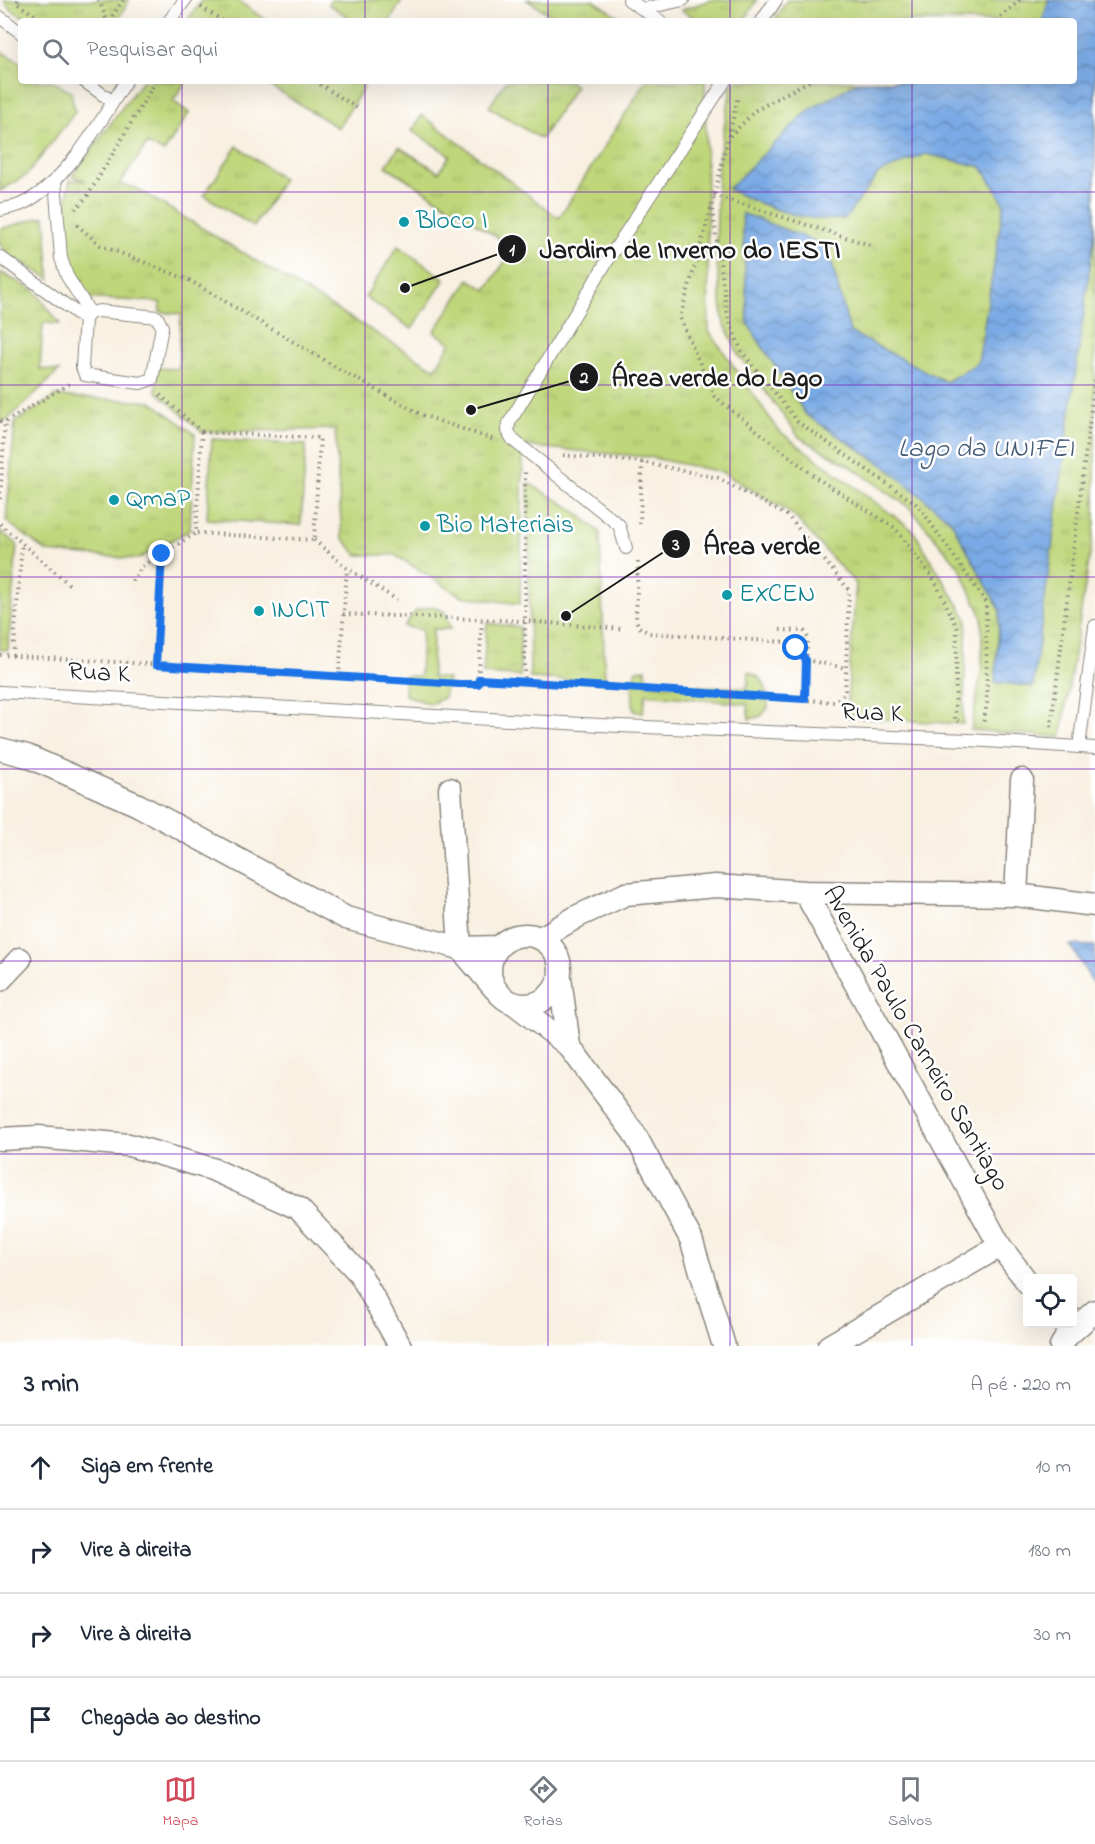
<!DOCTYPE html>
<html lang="pt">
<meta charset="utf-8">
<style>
body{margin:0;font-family:"Indie Flower",sans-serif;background:#f6f6f7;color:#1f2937}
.controls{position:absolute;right:18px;bottom:18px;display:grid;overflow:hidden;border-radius:6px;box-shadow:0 6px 24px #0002}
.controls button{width:54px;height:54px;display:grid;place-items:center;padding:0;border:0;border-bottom:2px solid #e0e1e3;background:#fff;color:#1f2937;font:30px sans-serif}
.stop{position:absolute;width:18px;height:18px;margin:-14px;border:4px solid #1a73e8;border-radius:50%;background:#fff}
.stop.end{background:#1a73e8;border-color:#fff;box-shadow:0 2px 6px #0008}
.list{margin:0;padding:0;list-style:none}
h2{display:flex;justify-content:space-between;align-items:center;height:78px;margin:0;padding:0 24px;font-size:26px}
h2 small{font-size:20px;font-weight:400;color:#747a83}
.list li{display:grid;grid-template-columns:39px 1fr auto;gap:18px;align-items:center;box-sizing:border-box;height:84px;padding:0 24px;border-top:2px solid #e0e1e3}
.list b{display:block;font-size:22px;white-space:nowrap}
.list em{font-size:20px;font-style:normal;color:#747a83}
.icon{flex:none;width:33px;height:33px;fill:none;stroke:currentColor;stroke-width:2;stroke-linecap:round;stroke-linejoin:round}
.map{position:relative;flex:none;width:1095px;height:1346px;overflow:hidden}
.search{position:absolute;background:#fff;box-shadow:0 6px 24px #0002;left:18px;right:18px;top:18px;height:66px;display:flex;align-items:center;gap:15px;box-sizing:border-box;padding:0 21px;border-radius:6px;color:#747a83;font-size:22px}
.sheet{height:414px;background:#fff}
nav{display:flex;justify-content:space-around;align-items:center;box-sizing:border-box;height:84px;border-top:2px solid #e0e1e3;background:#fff;font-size:16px;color:#747a83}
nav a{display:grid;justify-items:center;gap:3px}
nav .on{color:#d1495b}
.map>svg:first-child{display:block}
</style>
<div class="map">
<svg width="1095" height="1346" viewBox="0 0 1095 1346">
<defs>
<pattern id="grass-tufts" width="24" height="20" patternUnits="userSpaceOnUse" patternTransform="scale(1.5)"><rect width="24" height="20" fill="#bfd67a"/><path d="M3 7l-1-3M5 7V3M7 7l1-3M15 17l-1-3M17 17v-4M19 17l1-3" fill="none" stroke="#a4b769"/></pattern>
<pattern id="water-waves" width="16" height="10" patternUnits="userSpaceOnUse" patternTransform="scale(1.5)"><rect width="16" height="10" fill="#7aaae5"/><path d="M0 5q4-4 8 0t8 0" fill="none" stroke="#638ab9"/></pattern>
</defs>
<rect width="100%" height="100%" fill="#fff"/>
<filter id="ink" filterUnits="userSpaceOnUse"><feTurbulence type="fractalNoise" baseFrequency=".0167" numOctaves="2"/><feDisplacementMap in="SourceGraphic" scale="12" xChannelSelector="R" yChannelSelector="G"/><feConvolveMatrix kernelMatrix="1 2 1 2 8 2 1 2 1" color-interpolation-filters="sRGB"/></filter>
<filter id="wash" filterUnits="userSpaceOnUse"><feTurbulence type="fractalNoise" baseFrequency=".008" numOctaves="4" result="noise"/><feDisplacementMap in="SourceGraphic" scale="24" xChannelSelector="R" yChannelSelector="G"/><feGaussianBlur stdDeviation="1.35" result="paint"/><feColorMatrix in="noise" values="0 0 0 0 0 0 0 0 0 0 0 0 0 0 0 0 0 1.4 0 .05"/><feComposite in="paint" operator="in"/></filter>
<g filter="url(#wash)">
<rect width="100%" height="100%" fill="#f8f0e1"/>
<path fill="url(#grass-tufts)" stroke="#6e794b" stroke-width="1.5" d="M4 0H129L118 21C90 21 17 31 4 0Z
M202 0H237L267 21H187Z
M331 0H402L390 21H355L328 4Z
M527 0H593L626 21H560Z
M711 0H757L744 21H700L681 10Z
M787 0H1095V523L1061 737 971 730 982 666V617L960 568 910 508 850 466 799 437 739 356 723 320 716 254 718 162 731 88 735 81H1074V21H774Z
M0 51 21 63V81H52L71 92 75 112 27 175 0 191Z
M142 81H186L173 101 189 113 164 152 147 144 119 185 134 187 435 369 451 343 434 332 469 279 486 290 514 248 386 166 399 147 439 172 450 155 412 131 422 115 559 218 646 81H705L709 331 779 431 913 530 967 619 963 724 846 717 856 584 792 514 722 472 648 457 523 446 520 604 461 596 395 555H357L342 537 335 429 202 432 156 391 158 368 178 369 181 314 160 312V302L82 298 69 254 64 222 70 180 87 181 72 176Z
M262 81H355L364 87 338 128Z
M506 81H569L576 86 541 139 489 107Z
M237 146 283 179 254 227 204 195Z
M45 216 50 279 10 256 0 245V229Z
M398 246 445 279 412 329 365 297Z
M0 272 35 291 60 324 43 323 40 369 59 371 5 422 0 421Z
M56 396 152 402 195 434 190 530 138 559 47 552 6 521 15 422Z
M212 439 306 445 301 525 207 519Z
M528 483 571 508 600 532 605 682 530 678Z
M0 531 17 544 8 650H0Z
M433 606 445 612 451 629H433L432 677 448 679 444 698 430 704 405 695 404 676H420L422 630 404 626 416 611Z
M487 623 520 627V676L483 674Z
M646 669V684L747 688 749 672C767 679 767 690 768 708L761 716 749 719 747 704 646 694 643 713 634 711 632 684 636 670Z"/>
<path fill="url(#water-waves)" stroke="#4b6380" stroke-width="1.5" d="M1049 0H1095V230L1033 687 995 682 1000 610 951 521 885 466 806 415 748 324 742 213 827 246 850 332 946 382 978 363 1004 203 982 167 926 154 879 173 845 219C807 223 762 206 728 189L809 110 859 81H1074V21H1042Z
M1070 945 1095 946V986Z"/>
</g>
<g filter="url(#ink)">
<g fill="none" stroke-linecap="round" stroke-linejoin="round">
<g stroke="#8a867e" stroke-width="14">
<path id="lane" d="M629 0 660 21
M643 9 683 0
M0 17 21 33
M169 21 185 0
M762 21 776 0
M84 81 113 102
M55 180 61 258 67 276 90 313
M0 210C7 208 16 207 22 204 66 183 101 121 126 81
M0 257 85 319
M99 311 157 317 162 327 152 379 140 383 85 375 82 367 85 319 90 313Z
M626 548 619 525 513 440 508 431 509 423 604 266 725 81
M0 692 619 726 969 740 1095 748
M1079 747 1095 626"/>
</g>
<g stroke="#8a867e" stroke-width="25">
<path id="street" d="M0 749 27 756 138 805 346 918 460 948 498 947
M450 789 460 948 494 988
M805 892 1016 895 1095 905
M1016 895 1022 780
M490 970a35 35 0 1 1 70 0a35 35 0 1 1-70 0Z
M541 938 578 916 626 894 716 886 805 892 1000 1246 1028 1283
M560 978 569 1046
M0 980 20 959
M515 1004 569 1046 634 1133 691 1239 724 1346
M0 1139 38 1137 129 1145 212 1169 298 1208 360 1274 400 1346
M829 1346 1000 1246
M1061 1346 1067 1336 1095 1311"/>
</g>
<path stroke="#8a867e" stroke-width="4" stroke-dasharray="1.5 4.5" stroke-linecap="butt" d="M18 0 16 3 44 21
M99 0 107 21
M201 7 223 21
M109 21 123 0
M996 21 1020 0
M315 81 357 108
M809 81 756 110 728 138 712 206 728 318 742 352 798 422 918 505 986 602 987 703 983 725
M729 136 738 96
M714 195 873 246
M75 209 87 197 156 81
M711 209 680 318 714 396 815 477 895 528 935 581 957 628 955 720 959 721
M77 225 100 245 189 280 344 372 422 415 492 439
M160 395 202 432
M0 421 5 422 71 383
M202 432 320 438 314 540 196 533Z
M0 499 5 422
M0 524 71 586
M640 524 642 462
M314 540 347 568 397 600
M638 562 636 620 639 627 649 633 785 642 796 648 806 660 805 698
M132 581 143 566 196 533
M343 614 525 621 622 629
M780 630 804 631 808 638 806 660 846 668
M0 655 478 684 482 620
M13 656 22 543
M156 665 162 554
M339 676 347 568
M479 679 834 702 845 693 849 590 788 516 718 478 642 462 561 455
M525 684V471
M1051 727 1095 377"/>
<use href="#lane" stroke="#fff" stroke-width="12"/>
<use href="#street" stroke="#fff" stroke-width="22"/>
</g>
</g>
<g fill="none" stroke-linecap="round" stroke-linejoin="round" filter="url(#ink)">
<path stroke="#1a73e8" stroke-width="8" d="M162 554 156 665 460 684H478L479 679 805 699 806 660 796 648"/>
</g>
<path fill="none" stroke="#7b2cbf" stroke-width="1.5" stroke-opacity="0.55" d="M182 0V21M365 0V21M548 0V21M730 0V21M912 0V21M182 81V1346M365 81V1346M548 81V1346M730 81V1346M912 81V1346M0 192H1095M0 385H1095M0 577H1095M0 769H1095M0 961H1095M0 1154H1095"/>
<g fill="#0f9aa8" stroke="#fff" stroke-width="2">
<circle cx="404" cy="222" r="6"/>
<circle cx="114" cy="500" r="6"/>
<circle cx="425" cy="526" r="6"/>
<circle cx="727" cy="595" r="6"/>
<circle cx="259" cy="611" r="6"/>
</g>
<g text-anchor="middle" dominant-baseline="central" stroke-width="5" stroke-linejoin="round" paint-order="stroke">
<g font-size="26" fill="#0d838f" stroke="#fff" text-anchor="start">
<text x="416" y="222">Bloco I</text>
<text x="126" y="500">QmaP</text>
<text x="437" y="526">Bio Materiais</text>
<text x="739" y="595">EXCEN</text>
<text x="271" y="611">INCIT</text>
</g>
<g font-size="26" fill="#1c1c1c" stroke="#fff">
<text transform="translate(99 674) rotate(3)">Rua K</text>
<text transform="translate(872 714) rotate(2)">Rua K</text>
<text transform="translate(915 1039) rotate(60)">Avenida Paulo Carneiro Santiago</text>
</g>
<g font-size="27" font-style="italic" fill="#465c76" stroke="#fff">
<text x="986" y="449">Lago da UNIFEI</text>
</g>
</g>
<path fill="none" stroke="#1c1c1c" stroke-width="2" d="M405 288L512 249M471 410L584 377M566 616L676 544"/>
<g fill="#1c1c1c" stroke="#fff" stroke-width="2">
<circle cx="405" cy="288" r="6"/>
<circle cx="471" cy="410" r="6"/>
<circle cx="566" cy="616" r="6"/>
<circle cx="512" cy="249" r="15"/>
<circle cx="584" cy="377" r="15"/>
<circle cx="676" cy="544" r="15"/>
</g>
<g font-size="18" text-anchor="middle" font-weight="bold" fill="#fff">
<text x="512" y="255">1</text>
<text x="584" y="383">2</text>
<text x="676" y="550">3</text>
</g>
<g font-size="27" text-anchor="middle" font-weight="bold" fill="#1c1c1c" stroke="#fff" stroke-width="5" stroke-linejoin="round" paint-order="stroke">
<text x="690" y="258">Jardim de Inverno do IESTI</text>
<text x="717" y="386">Área verde do Lago</text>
<text x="762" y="554">Área verde</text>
</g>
</svg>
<div class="controls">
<button><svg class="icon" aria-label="locate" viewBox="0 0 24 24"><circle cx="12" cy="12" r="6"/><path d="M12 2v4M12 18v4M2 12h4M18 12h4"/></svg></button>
</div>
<div class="stop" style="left:796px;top:648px"></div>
<div class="stop end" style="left:162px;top:554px"></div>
<div class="search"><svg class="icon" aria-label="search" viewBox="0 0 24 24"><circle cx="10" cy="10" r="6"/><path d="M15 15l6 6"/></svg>Pesquisar aqui</div>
</div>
<section class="sheet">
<h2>3 min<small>A pé · 220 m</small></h2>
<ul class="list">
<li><svg class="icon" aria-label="ahead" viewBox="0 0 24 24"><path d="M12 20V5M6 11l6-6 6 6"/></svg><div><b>Siga em frente</b></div><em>10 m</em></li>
<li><svg class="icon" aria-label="right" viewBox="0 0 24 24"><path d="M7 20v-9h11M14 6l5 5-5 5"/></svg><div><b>Vire à direita</b></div><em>180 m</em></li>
<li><svg class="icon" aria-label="right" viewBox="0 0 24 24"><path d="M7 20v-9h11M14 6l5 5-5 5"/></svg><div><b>Vire à direita</b></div><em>30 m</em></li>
<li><svg class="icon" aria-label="arrive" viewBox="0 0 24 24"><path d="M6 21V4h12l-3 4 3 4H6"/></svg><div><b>Chegada ao destino</b></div></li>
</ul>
</section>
<nav>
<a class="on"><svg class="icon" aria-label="map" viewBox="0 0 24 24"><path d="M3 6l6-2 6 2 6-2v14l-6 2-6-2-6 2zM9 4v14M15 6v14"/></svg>Mapa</a>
<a><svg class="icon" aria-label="directions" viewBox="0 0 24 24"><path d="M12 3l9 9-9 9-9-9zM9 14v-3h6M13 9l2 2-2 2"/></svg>Rotas</a>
<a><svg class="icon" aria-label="saved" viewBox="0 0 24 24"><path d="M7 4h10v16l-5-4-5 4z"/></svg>Salvos</a>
</nav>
